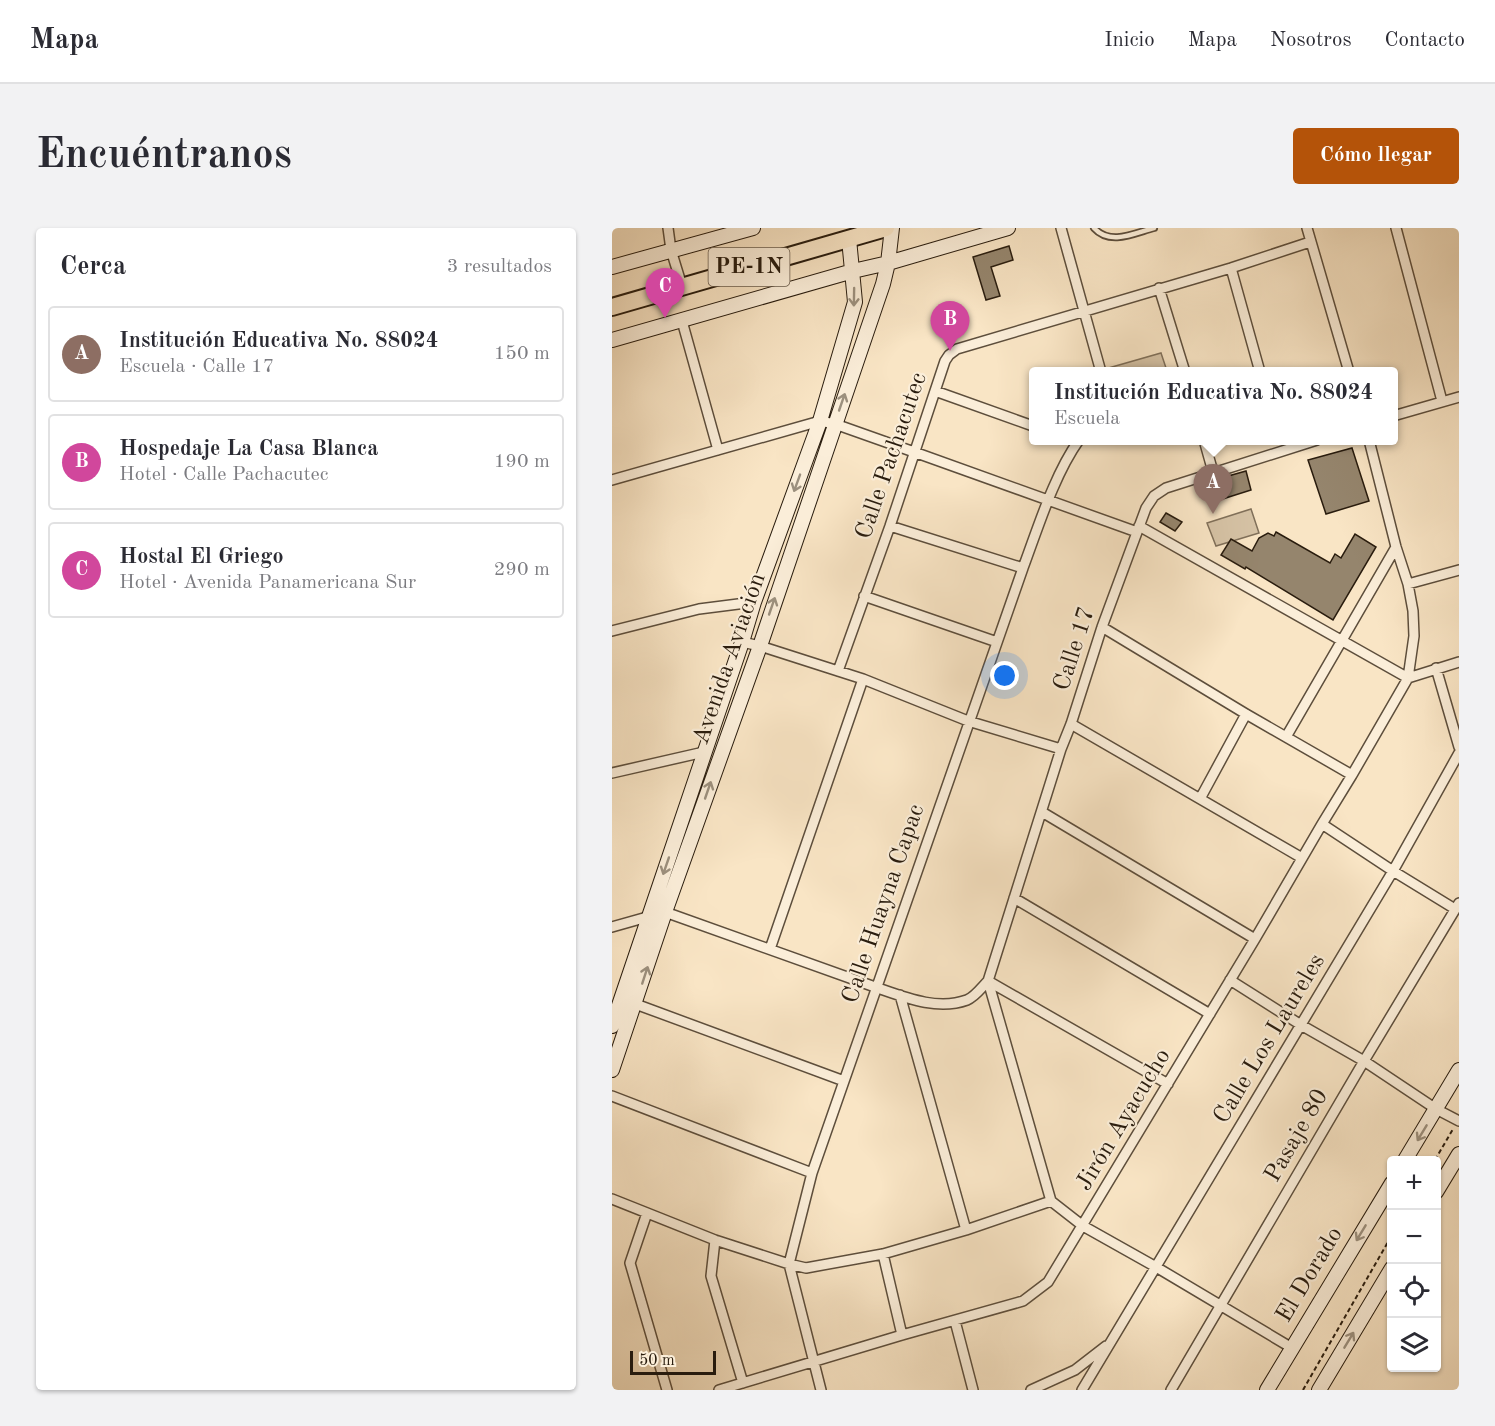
<!DOCTYPE html>
<html lang="es">
<meta charset="utf-8">
<style>
body{margin:0;font-family:"Old Standard TT",serif;background:#f2f2f3;color:#2b2b33}
.controls{position:absolute;right:18px;bottom:18px;display:grid;overflow:hidden;border-radius:6px;box-shadow:0 2px 4px #0004}
.controls button{width:54px;height:54px;display:grid;place-items:center;padding:0;border:0;border-bottom:2px solid #e1e1e2;background:#fff;color:#2b2b33;font:30px sans-serif}
.scale{position:absolute;left:18px;bottom:15px;width:86px;box-sizing:border-box;padding-left:6px;border:3px solid #291c0e;border-top:0;font-size:16px;line-height:21px;white-space:nowrap;color:#291c0e;-webkit-text-stroke:4px #fbeed9;paint-order:stroke}
.you{position:absolute;left:393px;top:448px;width:21px;height:21px;margin:-15px;border:4px solid #fff;border-radius:50%;background:#1a73e8;box-shadow:0 0 0 9px #1a73e833}
.badge{display:grid;place-items:center;width:39px;height:39px;border-radius:50%;background:#b45309;color:#fff;font-size:20px;font-weight:700}
.pin{position:absolute;translate:-50% -50px;filter:drop-shadow(0 2px 3px #0008)}
.pin::after{content:'';position:absolute;top:32px;width:21px;height:18px;background:inherit;clip-path:polygon(0 0,100% 0,50% 100%)}
.popup{position:absolute;left:417px;top:139px;width:369px;height:78px;box-sizing:border-box;display:grid;place-content:center;border-radius:6px;background:#fff;filter:drop-shadow(0 2px 4px #0005);font-size:20px;white-space:nowrap;color:#7c7c81}
.popup b{font-size:22px;color:#2b2b33}
.popup::after{content:'';position:absolute;left:50%;top:100%;margin-left:-12px;border:12px solid transparent;border-top-color:#fff}
.list{margin:0;padding:0;list-style:none}
h2{display:flex;justify-content:space-between;align-items:center;height:78px;margin:0;padding:0 24px;font-size:26px}
h2 small{font-size:20px;font-weight:400;color:#7c7c81}
.list li{display:grid;grid-template-columns:39px 1fr auto;gap:18px;align-items:center;box-sizing:border-box;height:96px;margin:0 12px 12px;padding:0 12px;border:2px solid #e1e1e2;border-radius:6px}
.list b{display:block;font-size:22px;white-space:nowrap}
.list p{margin:0;font-size:20px;white-space:nowrap;color:#7c7c81}
.list em{font-size:20px;font-style:normal;color:#7c7c81}
.icon{flex:none;width:33px;height:33px;fill:none;stroke:currentColor;stroke-width:2;stroke-linecap:round;stroke-linejoin:round}
.map{position:relative;flex:none;width:847px;height:1162px;overflow:hidden;border-radius:6px}
header{display:flex;align-items:center;gap:36px;box-sizing:border-box;height:84px;padding:0 30px;background:#fff;border-bottom:2px solid #e1e1e2}
header strong{font-size:28px}
nav{display:flex;gap:33px;margin-inline-start:auto;font-size:21px}
.intro{display:flex;align-items:center;justify-content:space-between;box-sizing:border-box;height:144px;padding:0 36px}
h1{margin:0;font-size:42px}
.button{padding:15px 27px;border-radius:6px;background:#b45309;color:#fff;font-size:21px;font-weight:700}
main{display:flex;gap:36px;padding:0 36px}
aside{flex:1;background:#fff;border-radius:6px;box-shadow:0 2px 4px #0004}
.map>svg:first-child{display:block}
</style>
<header>
<strong>Mapa</strong>
<nav><a>Inicio</a><a>Mapa</a><a>Nosotros</a><a>Contacto</a></nav>
</header>
<div class="intro"><h1>Encuéntranos</h1><a class="button">Cómo llegar</a></div>
<main>
<aside>
<h2>Cerca<small>3 resultados</small></h2>
<ul class="list">
<li><span class="badge" style="background:#8d6e63">A</span><div><b>Institución Educativa No. 88024</b><p>Escuela · Calle 17</p></div><em>150 m</em></li>
<li><span class="badge" style="background:#d1479c">B</span><div><b>Hospedaje La Casa Blanca</b><p>Hotel · Calle Pachacutec</p></div><em>190 m</em></li>
<li><span class="badge" style="background:#d1479c">C</span><div><b>Hostal El Griego</b><p>Hotel · Avenida Panamericana Sur</p></div><em>290 m</em></li>
</ul>
</aside>
<div class="map">
<svg width="847" height="1162" viewBox="0 0 847 1162">
<rect width="100%" height="100%" fill="#f9e5c5"/>
<filter id="stains"><feTurbulence type="fractalNoise" baseFrequency=".00333" numOctaves="4"/><feColorMatrix values="0 0 0 0 .2 0 0 0 0 .09 0 0 0 0 .02 0 0 0 .5 -.17"/></filter>
<radialGradient id="worn" r=".72"><stop offset=".6" stop-color="#630" stop-opacity="0"/><stop offset="1" stop-color="#630" stop-opacity=".3"/></radialGradient>
<path fill="#d6c3a6" stroke="#80705a" stroke-width="1.5" d="M549 125 555 143H494L493 141Z
M639 281 647 305 604 318 595 295Z"/>
<path fill="#95856d" stroke="#291c0e" stroke-width="1.5" d="M397 18 401 32 379 39 388 68 374 72 361 29Z
M740 220 757 273 714 286 696 232Z
M634 243 639 262 601 274 595 254Z
M554 285 570 294 563 303 548 294Z
M664 304 718 335 723 326 729 330 743 306 764 319 721 392 634 339 633 341 609 327 619 311 640 323 647 310 656 305 662 308Z"/>
<g fill="none" stroke-linecap="round" stroke-linejoin="round">
<g stroke="#5d4e3c" stroke-width="8">
<path id="lane" d="M482 0C498 18 523 5 542 0"/>
</g>
<g stroke="#5d4e3c" stroke-width="12">
<path id="street" d="M56 0 59 22 70 58
M449 0 489 144
M695 0 737 144
M784 0 830 173
M619 40 648 144
M547 60 573 144
M70 93 106 222
M323 163 421 198
M781 188 847 169
M592 212 601 244
M0 252 208 193 223 196 302 224 525 304
M278 298 411 340
M527 298 796 450 847 434
M796 356 847 342
M252 368 385 414
M490 399 634 486 740 547
M0 403 87 381 142 374
M130 414 148 418 251 451 356 493 449 521
M824 440 847 519
M226 443 278 298 333 133 337 127 345 121 619 40 698 14
M459 496 690 630
M674 509 784 319
M0 545 92 524
M589 569 634 486
M430 584 643 711
M710 596 781 643 843 681
M402 670 598 786
M0 699 53 684 263 759C292 769 325 783 355 772 363 769 370 759 376 753
M158 721 251 451
M618 752 689 797 752 833 824 881 847 893
M376 753 449 521 459 496 490 399 534 280 542 268 554 260 705 212
M376 753 439 973
M376 753 556 856
M288 767 354 1002
M18 774 232 853
M0 868 200 945
M0 971 103 1012 177 1036 194 1040 271 1026 354 1002 439 973
M439 973 471 998 544 1039 680 1120
M35 985 18 1035 55 1162
M103 1012 99 1048 131 1155
M271 1026 290 1107
M343 1093 361 1162
M107 1162 290 1107 411 1073 436 1054 643 711 710 596 740 547 796 450 802 408 801 383 796 356 784 319 757 212
M209 1162 177 1036 200 945 411 340C426 300 442 247 467 212
M419 1162 463 1142 494 1118
M470 1162 781 643 847 525
M559 1162 752 833 847 675"/>
</g>
<g stroke="#291c0e" stroke-width="16">
<path id="secondary" d="M0 39 141 0
M0 112 241 43 276 35 396 0
M0 798 130 414 142 374 208 193 243 74 237 11
M0 842 53 684 148 418 271 56 276 35 280 0
M793 932 847 842
M824 964 847 926
M655 1162 780 955
M707 1162 780 1040"/>
</g>
<g stroke="#291c0e" stroke-width="20">
<path id="highway" d="M0 79 274 0"/>
</g>
<path stroke="#291c0e" stroke-width="2" stroke-dasharray="4.5 3" stroke-linecap="butt" d="M823 932 841 901
M691 1162 780 1007"/>
<use href="#lane" stroke="#fbeed9" stroke-width="4.5"/>
<use href="#street" stroke="#fbeed9" stroke-width="9"/>
<use href="#secondary" stroke="#fbeed9" stroke-width="14"/>
<use href="#highway" stroke="#f9e5c5" stroke-width="16"/>
</g>
<defs><path id="oneway-shaft" d="M-6 0H5M1.5-3L5.5 0L1.5 3" fill="none" stroke-width="1.6" stroke-linecap="round" stroke-linejoin="round" transform="scale(1.5)"/></defs>
<g stroke="#9c907e">
<use href="#oneway-shaft" transform="translate(242 69) rotate(91)"/>
<use href="#oneway-shaft" transform="translate(230 174) rotate(-71)"/>
<use href="#oneway-shaft" transform="translate(185 255) rotate(110)"/>
<use href="#oneway-shaft" transform="translate(160 378) rotate(-71)"/>
<use href="#oneway-shaft" transform="translate(96 562) rotate(-71)"/>
<use href="#oneway-shaft" transform="translate(54 638) rotate(109)"/>
<use href="#oneway-shaft" transform="translate(33 747) rotate(-72)"/>
<use href="#oneway-shaft" transform="translate(810 905) rotate(121)"/>
<use href="#oneway-shaft" transform="translate(749 1005) rotate(121)"/>
<use href="#oneway-shaft" transform="translate(737 1112) rotate(-59)"/>
</g>
<g text-anchor="middle" dominant-baseline="central" stroke-width="4.5" stroke-linejoin="round" paint-order="stroke">
<rect fill="#fbeed9" stroke="#685b4b" stroke-width="1.5" x="96.5" y="20" width="81" height="38" rx="4.5"/>
<g font-size="22" font-weight="bold" fill="#291c0e">
<text x="137" y="39">PE-1N</text>
</g>
<g font-size="24" fill="#291c0e" stroke="#fbeed9">
<text transform="translate(280 228) rotate(-71)">Calle Pachacutec</text>
<text transform="translate(463 421) rotate(-72)">Calle 17</text>
<text transform="translate(118 431) rotate(-71)">Avenida Aviación</text>
<text transform="translate(272 676) rotate(-71)">Calle Huayna Capac</text>
<text transform="translate(658 811) rotate(-59)">Calle Los Laureles</text>
<text transform="translate(512 892) rotate(-59)">Jirón Ayacucho</text>
<text transform="translate(685 908) rotate(-60)">Pasaje 80</text>
<text transform="translate(698 1047) rotate(-59)">El Dorado</text>
</g>
</g>
<rect width="100%" height="100%" filter="url(#stains)"/>
<rect width="100%" height="100%" fill="url(#worn)"/>
</svg>
<div class="controls">
<button>+</button>
<button>−</button>
<button><svg class="icon" aria-label="locate" viewBox="0 0 24 24"><circle cx="12" cy="12" r="6"/><path d="M12 2v4M12 18v4M2 12h4M18 12h4"/></svg></button>
<button><svg class="icon" aria-label="layers" viewBox="0 0 24 24"><path d="M12 4l9 5-9 5-9-5zM3 14l9 5 9-5"/></svg></button>
</div>
<div class="scale">50 m</div>
<div class="you"></div>
<div class="pin badge" style="left:601px;top:286px;background:#8d6e63">A</div>
<div class="popup"><b>Institución Educativa No. 88024</b>Escuela</div>
<div class="pin badge" style="left:338px;top:123px;background:#d1479c">B</div>
<div class="pin badge" style="left:53px;top:90px;background:#d1479c">C</div>
</div>
</main>
